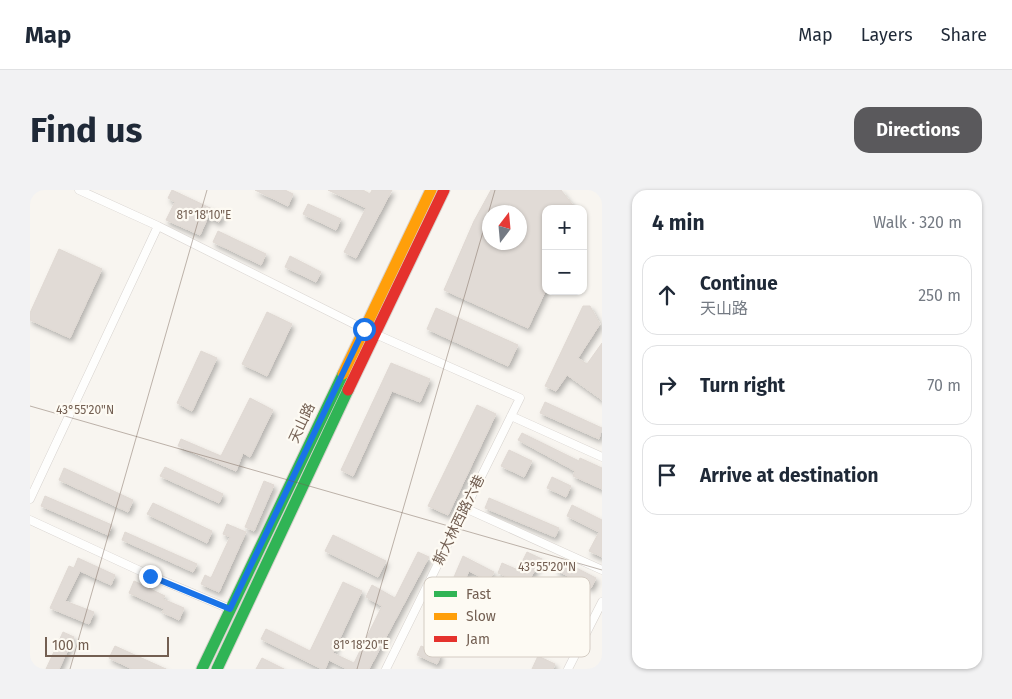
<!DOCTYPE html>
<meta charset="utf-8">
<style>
body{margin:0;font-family:"Fira Sans","Noto Sans SC",sans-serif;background:#f2f2f3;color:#1f2937}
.controls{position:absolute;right:15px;top:15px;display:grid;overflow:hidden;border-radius:10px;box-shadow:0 1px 4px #0004}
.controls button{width:45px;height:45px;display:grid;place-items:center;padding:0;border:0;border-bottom:1px solid #e0e1e3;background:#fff;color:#1f2937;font:25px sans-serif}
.compass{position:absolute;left:452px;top:15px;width:45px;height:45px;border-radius:50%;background:#fff;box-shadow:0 1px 4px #0004;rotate:16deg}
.scale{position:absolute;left:15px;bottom:12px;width:124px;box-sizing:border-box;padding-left:5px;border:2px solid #735f52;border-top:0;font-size:14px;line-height:18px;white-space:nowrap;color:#735f52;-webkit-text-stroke:4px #fdfaf3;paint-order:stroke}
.stop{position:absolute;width:15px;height:15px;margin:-11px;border:4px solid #1a73e8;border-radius:50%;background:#fff}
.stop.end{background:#1a73e8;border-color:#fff;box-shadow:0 1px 5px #0008}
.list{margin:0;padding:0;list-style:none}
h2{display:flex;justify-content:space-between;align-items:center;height:65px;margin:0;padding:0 20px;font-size:21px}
h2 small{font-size:16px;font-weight:400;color:#747a83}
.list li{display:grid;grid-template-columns:32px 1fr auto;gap:15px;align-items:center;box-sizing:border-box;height:80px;margin:0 10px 10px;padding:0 10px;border:1px solid #e0e1e3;border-radius:15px}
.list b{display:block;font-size:19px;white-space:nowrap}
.list p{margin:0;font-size:16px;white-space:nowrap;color:#747a83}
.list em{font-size:16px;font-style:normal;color:#747a83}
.icon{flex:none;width:28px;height:28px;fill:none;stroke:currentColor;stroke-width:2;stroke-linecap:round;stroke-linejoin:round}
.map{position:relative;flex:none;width:572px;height:479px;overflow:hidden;border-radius:15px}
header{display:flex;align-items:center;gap:30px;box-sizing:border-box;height:70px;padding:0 25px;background:#fff;border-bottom:1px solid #e0e1e3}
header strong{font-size:24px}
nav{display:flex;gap:28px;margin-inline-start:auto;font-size:18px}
.intro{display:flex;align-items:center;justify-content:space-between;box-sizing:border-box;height:120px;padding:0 30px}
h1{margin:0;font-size:35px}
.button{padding:12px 22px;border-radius:15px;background:#5a595c;color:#fff;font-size:18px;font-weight:700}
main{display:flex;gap:30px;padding:0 30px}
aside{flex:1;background:#fff;border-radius:15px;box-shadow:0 1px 4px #0004}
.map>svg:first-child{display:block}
</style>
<header>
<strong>Map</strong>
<nav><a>Map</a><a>Layers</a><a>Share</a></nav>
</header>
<div class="intro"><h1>Find us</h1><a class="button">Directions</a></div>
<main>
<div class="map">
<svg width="572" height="479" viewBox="0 0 572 479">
<defs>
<filter id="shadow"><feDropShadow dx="2.5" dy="4" stdDeviation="2.5" flood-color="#0004"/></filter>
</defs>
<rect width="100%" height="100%" fill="#f8f5f0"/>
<path fill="#e1dbd6" stroke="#e0d9d3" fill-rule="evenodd" filter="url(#shadow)" d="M142 0 193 24 189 32 178 27 170 45 136 30 145 12 138 8Z
M225 0H255L263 4 258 16Z
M298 0H333L340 4 342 0H362L326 68 314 62 336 18Z
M461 0H531L546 19H516V100L498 138 414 100 444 31ZM460 22H490V52H460Z
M278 14 311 29 306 40 273 24Z
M188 41 236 64 231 75 183 52Z
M29 59 72 79 40 148 0 130V123Z
M260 66 291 82 286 92 255 77Z
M553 116H560L570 134 548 168 557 174 572 153V210L537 185 526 201 515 196Z
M406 118 488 155 478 176 397 139Z
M237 122 262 134 237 186 212 174Z
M171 161 187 168 162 221 147 213Z
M361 173 400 189 390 212 362 201 323 286 311 280Z
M220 208 243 220 220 267 213 263 206 281 148 256 151 249 191 266Z
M515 212 572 238 569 249 510 223Z
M447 215 466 224 418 325 398 316Z
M492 243 549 271 550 268 572 278V299L543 286 545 281 488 250Z
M479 260 502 271 494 287 471 276Z
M135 277 193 304 189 313 130 286Z
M34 278 103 310 98 322 29 290Z
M522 287 541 296 536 307 517 298Z
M234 291 244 295 224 341 215 337Z
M15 306 82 335 78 345 11 316Z
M459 308 529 338 525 347 455 318Z
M123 313 182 341 177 353 117 324Z
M542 315 572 330V367L559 361 569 342 537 326Z
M197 334 216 342 189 402 171 394 175 385 181 388 200 347 193 344Z
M95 342 167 374 163 382 92 350Z
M303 345 356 371 348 387 295 361Z
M388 362 399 367 339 479H317L299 470 295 479H292L231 449 236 439 280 461 313 392 332 401 303 463 324 473 352 416 336 407 342 395 365 408Z
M497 362 512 369 496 395 468 383 472 373 488 380Z
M433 366 464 382 459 391 439 381 425 412 451 425 465 396 474 401 456 436 424 422 406 463 411 465 407 474 387 465 391 456 396 458 414 416 412 415Z
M48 368 85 385 81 395 50 381 35 411 64 422 59 434 20 418 39 376 44 378Z
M531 370 566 388 561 398 526 380Z
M104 391 135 406 133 409 154 418 149 430 132 422 134 419 99 403Z
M33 442 44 447 29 479H16Z
M85 456 136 479H102L79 468Z
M508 466 525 474 523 479H502Z
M232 468 254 479H226Z"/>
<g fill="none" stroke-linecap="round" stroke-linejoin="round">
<g stroke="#d7d2ce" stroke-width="9">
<path id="street" d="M49 0 128 36 334 139 490 208 356 479
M481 226 572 267
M0 309 128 36
M435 318 572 380
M0 330 119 385 200 419
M538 479 572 412"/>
</g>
<g stroke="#d8d2cd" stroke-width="13">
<path id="fast" d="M172 479 313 184
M187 479 318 200"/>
</g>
<g stroke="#d8d2cd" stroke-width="13">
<path id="slow" d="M313 184 401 0"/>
</g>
<g stroke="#d8d2cd" stroke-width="13">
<path id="jam" d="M318 200 414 0"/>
</g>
<use href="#street" stroke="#fefefd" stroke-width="8"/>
<use href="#fast" stroke="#30b455" stroke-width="11"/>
<use href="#slow" stroke="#ff9f0a" stroke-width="11"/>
<use href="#jam" stroke="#e5322d" stroke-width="11"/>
</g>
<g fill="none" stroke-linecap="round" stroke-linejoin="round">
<path stroke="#1a73e8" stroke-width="6" d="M120 386 200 419 334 139"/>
</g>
<path fill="none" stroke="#735f52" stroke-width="1" stroke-opacity="0.45" d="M0 216 572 380M40 479 177 0M327 479 465 0"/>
<g text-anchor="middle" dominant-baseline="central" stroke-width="4.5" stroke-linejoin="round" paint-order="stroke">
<g font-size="14" fill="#735f52" stroke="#fdfaf3">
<text transform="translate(272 233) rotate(-65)">天山路</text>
<text transform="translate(429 330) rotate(-64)">斯大林西路六巷</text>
</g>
</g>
<rect x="394" y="387" width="166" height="80" rx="8" fill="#fdfaf3" stroke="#d4ccc3" stroke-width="1"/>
<rect x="404" y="401" width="23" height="6" fill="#30b455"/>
<rect x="404" y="423" width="23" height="7" fill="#ff9f0a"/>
<rect x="404" y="446" width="23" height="6" fill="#e5322d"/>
<g font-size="14" fill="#735f52">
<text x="436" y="409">Fast</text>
<text x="436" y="431">Slow</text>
<text x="436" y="454">Jam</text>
</g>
<g font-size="12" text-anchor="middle" fill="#735f52" stroke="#fdfaf3" stroke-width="4.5" stroke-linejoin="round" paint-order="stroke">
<text x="174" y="29">81°18'10"E</text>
<text x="55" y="224">43°55'20"N</text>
<text x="517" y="381">43°55'20"N</text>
<text x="331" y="459">81°18'20"E</text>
</g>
</svg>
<div class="controls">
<button>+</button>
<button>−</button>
</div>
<svg class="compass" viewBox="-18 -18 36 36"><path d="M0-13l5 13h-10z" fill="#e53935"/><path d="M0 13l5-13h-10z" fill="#747a83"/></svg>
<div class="scale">100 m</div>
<div class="stop" style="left:334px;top:139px"></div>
<div class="stop end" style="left:120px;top:386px"></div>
</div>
<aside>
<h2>4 min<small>Walk · 320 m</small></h2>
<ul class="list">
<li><svg class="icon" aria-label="ahead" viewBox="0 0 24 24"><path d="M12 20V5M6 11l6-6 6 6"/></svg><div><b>Continue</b><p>天山路</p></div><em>250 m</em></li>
<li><svg class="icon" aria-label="right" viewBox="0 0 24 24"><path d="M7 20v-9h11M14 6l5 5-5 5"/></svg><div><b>Turn right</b></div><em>70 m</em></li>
<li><svg class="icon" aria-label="arrive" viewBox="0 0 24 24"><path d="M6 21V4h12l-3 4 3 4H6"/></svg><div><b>Arrive at destination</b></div></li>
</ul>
</aside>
</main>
